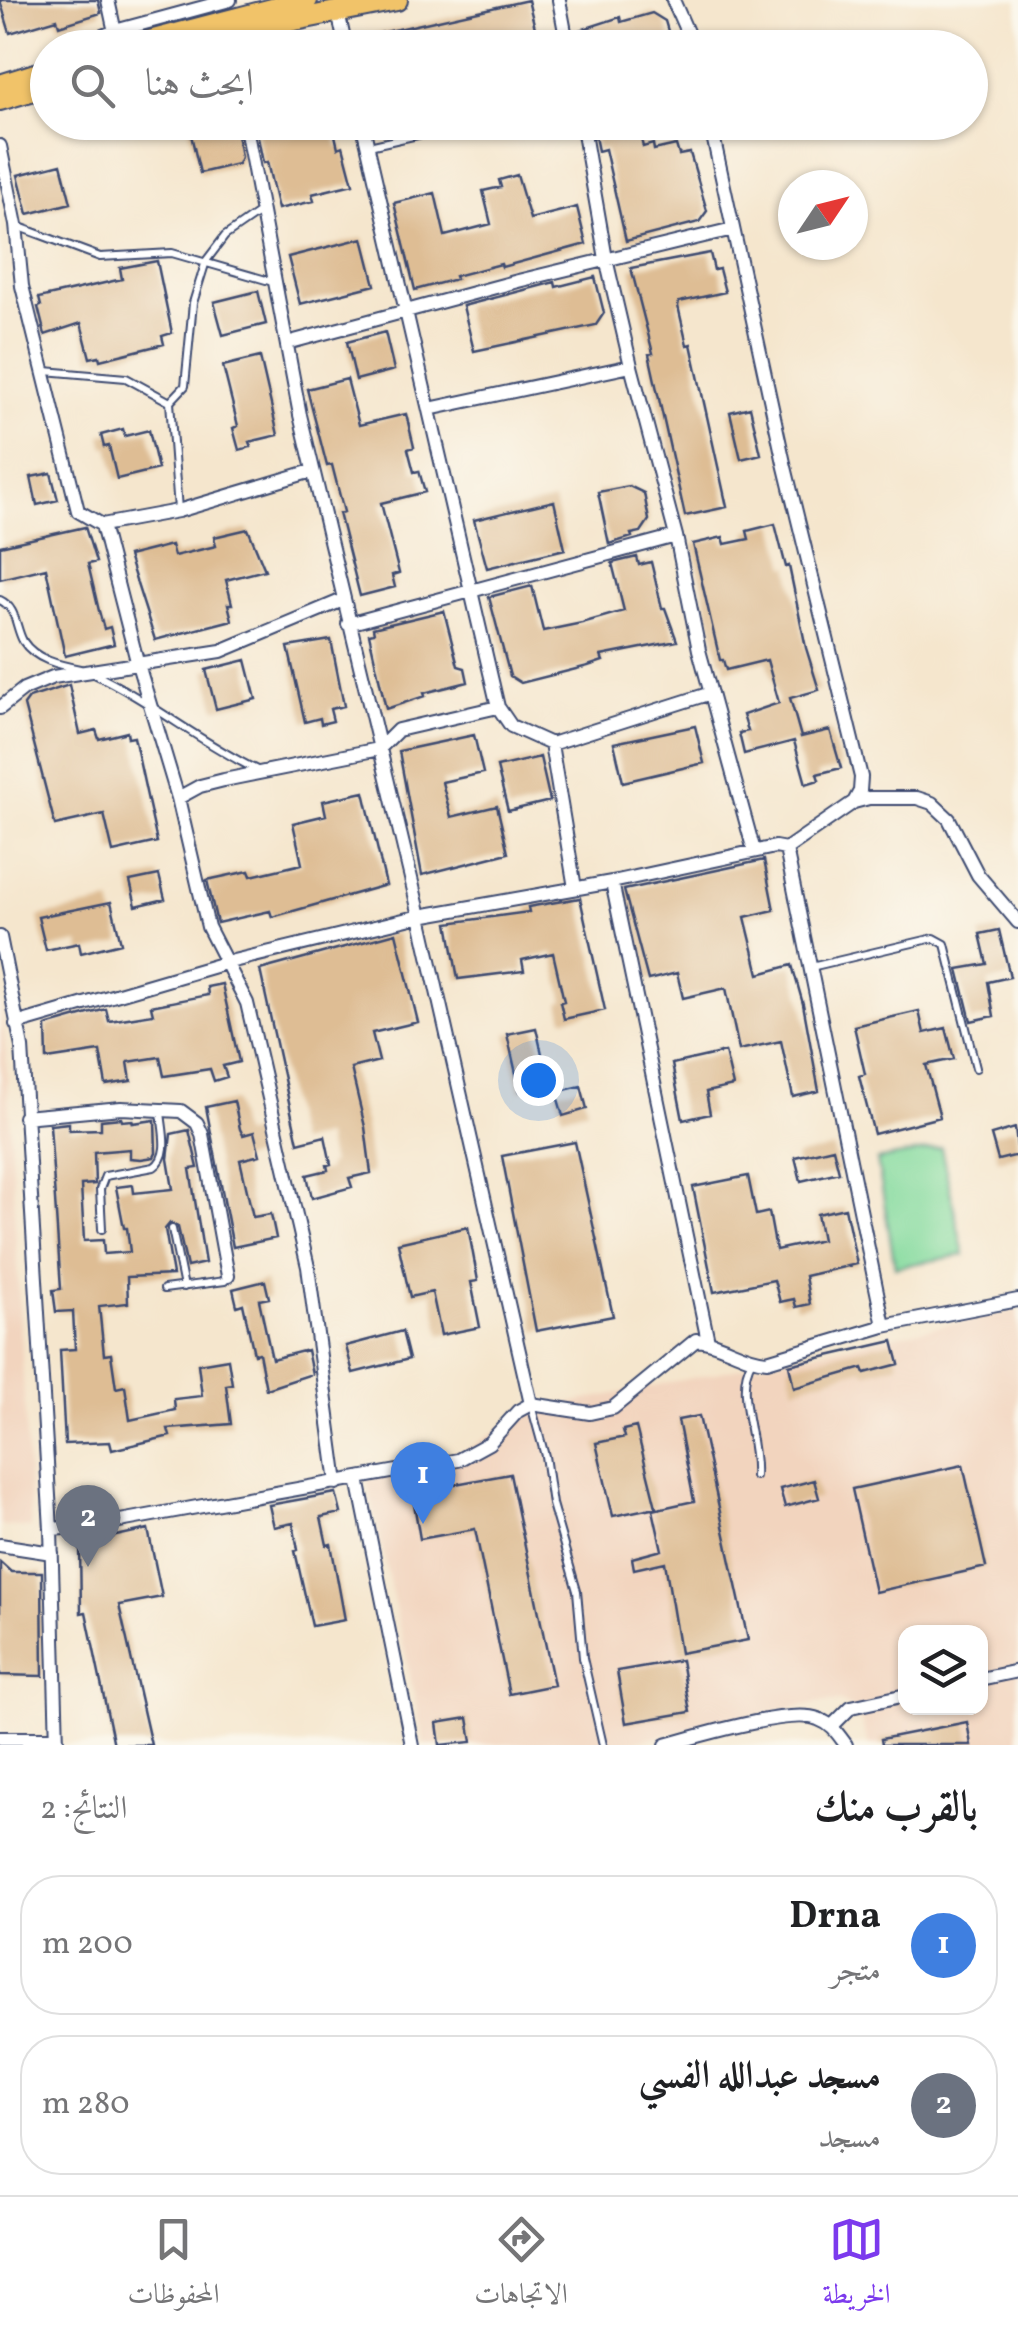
<!DOCTYPE html>
<html lang="ar">
<meta charset="utf-8">
<style>
body{margin:0;font-family:Vollkorn,Amiri,serif;background:#f2f2f2;color:#202124;direction:rtl}
.controls{position:absolute;right:30px;bottom:30px;display:grid;overflow:hidden;border-radius:20px;box-shadow:0 2px 8px #0004}
.controls button{width:90px;height:90px;display:grid;place-items:center;padding:0;border:0;border-bottom:2px solid #e0e0e0;background:#fff;color:#202124;font:50px sans-serif}
.compass{position:absolute;left:778px;top:170px;width:90px;height:90px;border-radius:50%;background:#fff;box-shadow:0 2px 8px #0004;rotate:55deg}
.you{position:absolute;left:538px;top:1080px;width:35px;height:35px;margin:-25px;border:8px solid #fff;border-radius:50%;background:#1a73e8;box-shadow:0 0 0 15px #1a73e833}
.badge{display:grid;place-items:center;width:65px;height:65px;border-radius:50%;background:#7c3aed;color:#fff;font-size:32px;font-weight:700}
.pin{position:absolute;translate:-50% -82px;filter:drop-shadow(0 2px 5px #0008)}
.pin::after{content:'';position:absolute;top:52px;width:35px;height:30px;background:inherit;clip-path:polygon(0 0,100% 0,50% 100%)}
.list{margin:0;padding:0;list-style:none}
h2{display:flex;justify-content:space-between;align-items:center;height:130px;margin:0;padding:0 40px;font-size:42px}
h2 small{font-size:32px;font-weight:400;color:#757577}
.list li{display:grid;grid-template-columns:65px 1fr auto;gap:30px;align-items:center;box-sizing:border-box;height:140px;margin:0 20px 20px;padding:0 20px;border:2px solid #e0e0e0;border-radius:40px}
.list b{display:block;font-size:38px;white-space:nowrap}
.list p{margin:0;font-size:32px;white-space:nowrap;color:#757577}
.list em{font-size:32px;font-style:normal;color:#757577}
.icon{flex:none;width:55px;height:55px;fill:none;stroke:currentColor;stroke-width:2;stroke-linecap:round;stroke-linejoin:round}
.map{position:relative;flex:none;width:1018px;height:1745px;overflow:hidden;direction:ltr}
.search{position:absolute;background:#fff;box-shadow:0 2px 8px #0004;left:30px;right:30px;top:30px;height:110px;display:flex;align-items:center;gap:25px;box-sizing:border-box;padding:0 35px;border-radius:55px;color:#757577;font-size:38px}
.sheet{height:450px;background:#fff}
nav{display:flex;justify-content:space-around;align-items:center;box-sizing:border-box;height:140px;border-top:2px solid #e0e0e0;background:#fff;font-size:28px;color:#757577}
nav a{display:grid;justify-items:center;gap:5px}
nav .on{color:#7c3aed}
.map>svg:first-child{display:block}
</style>
<div class="map">
<svg width="1018" height="1745" viewBox="0 0 1018 1745">
<rect width="100%" height="100%" fill="#fbf7ec"/>
<filter id="ink" filterUnits="userSpaceOnUse"><feTurbulence type="fractalNoise" baseFrequency=".01" numOctaves="2"/><feDisplacementMap in="SourceGraphic" scale="20" xChannelSelector="R" yChannelSelector="G"/><feConvolveMatrix kernelMatrix="1 2 1 2 8 2 1 2 1" color-interpolation-filters="sRGB"/></filter>
<filter id="wash" filterUnits="userSpaceOnUse"><feTurbulence type="fractalNoise" baseFrequency=".0048" numOctaves="4" result="noise"/><feDisplacementMap in="SourceGraphic" scale="40" xChannelSelector="R" yChannelSelector="G"/><feGaussianBlur stdDeviation="2.25" result="paint"/><feColorMatrix in="noise" values="0 0 0 0 0 0 0 0 0 0 0 0 0 0 0 0 0 1.4 0 .05"/><feComposite in="paint" operator="in"/></filter>
<g filter="url(#wash)">
<rect width="100%" height="100%" fill="#f5e6cd"/>
<path fill="#f2d4be" fill-rule="evenodd" d="M0 990 6 1055 31 1528 0 1525Z
M1018 1310V1745H869L857 1711 841 1702H820L617 1745H425L366 1474 456 1456 528 1412ZM906 1632H980V1708H906Z"/>
<path fill="#83da9d" stroke="#4f847e" stroke-width="2.5" d="M941 1148 964 1255 895 1267 877 1160Z"/>
<g id="blocks">
<path fill="#debd94" d="M0 0H98L101 13 59 26 57 19 10 33Z
M528 0 540 48H356L354 39Z
M652 13 665 21 673 48H583L580 30 620 17 621 22Z
M188 122H235L241 157 238 164 200 173Z
M255 122H332L338 148 343 146 353 184 312 194 314 201 278 209 267 162 263 163Z
M592 122H637L643 147 653 144 654 150 676 145 679 155 690 153 707 211 699 222 626 241 605 149 598 151Z
M61 164 71 203 28 214 18 175Z
M517 175 530 219 577 207 586 244 502 267 501 264 455 276 456 279 415 290 394 203 435 193 445 236 491 224 483 191 501 187 499 180Z
M363 238 375 285 300 304 288 257Z
M710 253 714 270 719 269 725 292 679 302 678 306 687 345 691 344 727 507 685 516 649 354 653 353 631 268Z
M157 261 172 333 162 336 164 344 100 360 99 356 90 358 81 323 45 335 38 307 41 306 39 298 122 279 120 268Z
M595 277 604 313 596 325 474 351 463 306 555 282 556 287Z
M258 291 266 324 223 335 214 302Z
M385 332 394 370 356 380 347 342Z
M260 357 278 435 249 442 251 447 239 450 233 428 238 426 223 366Z
M347 379 359 425 406 414 414 447 408 449 414 472 419 471 425 492 381 503 399 573 392 575 395 587 360 596 339 513 344 512 332 465 327 466 307 389Z
M750 407 761 454 741 459 730 412Z
M123 429 125 436 149 430 158 469 117 479 109 446 104 447 101 435Z
M51 473 58 500 37 505 31 477Z
M629 486 644 493 649 520 641 532 631 534 632 537 609 544 598 492Z
M554 501 565 549 487 568 474 520Z
M775 524 786 567 789 566 806 648 819 690 790 698 801 737 830 730 841 768 817 774 819 780 806 784 794 741 744 754 739 733 748 731 743 715 779 703 767 660 726 670 723 660H720L693 544 723 537 725 544 749 539 747 531Z
M85 527 96 562 88 564 99 611 104 629 110 627 114 644 65 656 46 568 0 579V546Z
M248 529 265 570 226 580 232 604H228L232 620 155 640 128 556 171 545 174 556 216 546 214 537Z
M637 557 639 565 651 562 662 608H665L677 641 601 656 603 661 588 666 521 683 510 676 489 597 532 586 543 631 582 623 624 611 612 563Z
M444 611 458 666 465 668 468 682 424 693 425 696 386 709 369 634 374 633 373 628Z
M331 640 344 706 330 709 333 721 321 724 320 718 305 722 288 647Z
M246 660 256 699 216 709 206 670Z
M69 685 80 734 96 730 99 739 127 732 128 738 134 737 157 842 113 852 104 814 55 825 24 705 29 698Z
M695 726 704 763 623 782 614 743Z
M474 735 483 773 442 782 451 817 497 806 508 853 422 875 399 751Z
M540 757 550 801 508 811 497 767Z
M364 792 386 885 272 917 270 911 217 923 207 880 249 871 251 876 302 864 293 823 326 815 323 801Z
M764 860 774 910 745 917 759 974 792 965 803 1004 819 1091 793 1097 781 1041 739 1050 726 988 683 998 677 973 648 980 624 890Z
M159 875 165 899 136 906 130 881Z
M580 898 605 1010 564 1019 560 1002 564 1001 553 953 522 960 524 971 458 979 448 923 529 912 528 907Z
M111 902 121 943 81 953 79 943 46 950 38 917Z
M999 930 1010 977 988 982 994 1016 971 1021 958 969 987 964 980 934Z
M396 933 418 1022 372 1033 379 1061 351 1068 365 1127 371 1173 349 1178 352 1187 312 1198 307 1175 328 1170 327 1165 331 1164 325 1136 298 1143 260 970Z
M222 984 239 1062 223 1066 227 1077 214 1081 210 1069 164 1076 160 1057 128 1062 131 1081 106 1085 100 1051 47 1059 46 1026 106 1009 109 1021 153 1014 151 1006 208 995 207 987Z
M919 1011 924 1033 946 1028 954 1059 926 1065 940 1117 874 1134 859 1076 865 1074 854 1026Z
M536 1028 549 1084 520 1091 507 1034Z
M725 1052 733 1086 706 1092 710 1114 683 1120 672 1064Z
M581 1086 587 1109 563 1116 556 1092Z
M234 1101 240 1129 243 1135 254 1132 260 1155 240 1160 253 1217 271 1214 276 1238 233 1247 206 1107Z
M121 1118 122 1121 132 1120 133 1123 155 1120 156 1153 154 1157 141 1159 130 1158V1149L94 1152 95 1184 81 1185 84 1241 103 1240 104 1254 130 1252 127 1228H124L116 1187 133 1185 134 1193 173 1189 168 1159 171 1134 189 1130 198 1168 190 1169 205 1263 187 1267 178 1227 170 1223 165 1229 173 1275 127 1277 128 1303 99 1306 104 1355 111 1354 116 1388 125 1386 130 1420 175 1410 174 1399 202 1396 198 1364 228 1359 232 1384 226 1385 231 1424 168 1429 170 1436 112 1450 110 1442 65 1444 60 1350 75 1349 73 1311 56 1312 53 1290 61 1289 50 1125 69 1123V1130L101 1129V1120Z
M1015 1128 1018 1155 998 1160 991 1135Z
M575 1142 613 1316 536 1331 502 1156Z
M833 1148 839 1172 801 1181 795 1157Z
M748 1176 756 1215 769 1212 776 1250 822 1240 817 1214 845 1208 857 1264 805 1276 810 1304 796 1307 794 1299 780 1302 774 1280 714 1292 693 1187Z
M468 1227 478 1281 471 1282 480 1327 441 1335 432 1292 410 1297 398 1243Z
M265 1281 269 1298 259 1300 272 1359 307 1350 312 1374 266 1389 259 1353 254 1354 243 1304 237 1306 233 1289Z
M402 1331 409 1359 353 1373 346 1346Z
M893 1341 899 1364 865 1373 863 1368 794 1388 789 1365Z
M699 1416 748 1640 680 1653 665 1562 634 1569 632 1558 662 1550 653 1510 694 1501 678 1420Z
M636 1427 656 1507 613 1516 596 1443 625 1437 623 1430Z
M963 1465 986 1567 875 1592 852 1489Z
M510 1474 554 1685 509 1694 475 1529 420 1539 412 1492Z
M814 1480 819 1498 785 1507 780 1489Z
M336 1493 341 1513 321 1517 327 1545 331 1544 345 1620 312 1626 295 1551 298 1550 293 1523 274 1527 269 1505Z
M148 1529 162 1597 119 1605 151 1745H114L86 1612 81 1613 80 1544Z
M0 1562 11 1572H42L43 1676 0 1675Z
M681 1660 690 1712 626 1723 617 1671Z
M468 1718 472 1742 440 1745 437 1723Z
M967 1722 971 1745H882L881 1739Z"/>
</g>
</g>
<g filter="url(#ink)">
<use href="#blocks" fill-opacity="0" stroke="#3c4a6f" stroke-width="2.5"/>
<g fill="none" stroke-linecap="round" stroke-linejoin="round">
<g stroke="#3c4a6f" stroke-width="10">
<path id="service" d="M369 146 475 122
M17 226 100 257 172 253 273 282
M45 371 126 378 170 402
M178 510 170 402 185 386 193 303 206 261 225 236 261 211
M0 600C17 608 15 626 23 641 35 660 60 665 80 669
M92 673C150 700 199 742 257 770
M811 967 934 938 945 944 976 1068
M102 1229 100 1189 105 1176 154 1167C171 1155 162 1129 161 1111
M172 1229 184 1287
M164 1289 225 1281 227 1277
M752 1360C733 1391 758 1439 755 1476
M531 1405 545 1456 552 1504 577 1591 583 1658 603 1745"/>
</g>
<g stroke="#3c4a6f" stroke-width="16">
<path id="minor" d="M108 0 116 37
M559 0 568 48
M673 0 694 48
M338 12 346 48
M73 48 115 31 230 0
M245 122 300 415 420 916 531 1404
M362 122 498 707 511 726 551 744 575 888
M582 122 606 259 631 366 676 536 699 650 754 851
M710 122 784 463 861 777 860 791 854 802
M0 146 16 225 22 286 78 511 102 525 137 661 178 798 208 927 247 1003 308 1267 337 1483
M287 343 518 281 733 229
M429 409 631 366
M102 525 178 511 312 471
M348 624 676 536
M0 708 24 689 53 677 221 651 343 600
M551 744 711 693
M178 798 200 786 224 780 379 749 398 730 498 707
M786 849 884 1326
M612 882 708 1341
M0 937 22 1047 51 1529 92 1526 458 1460 489 1443 518 1411 531 1404 590 1413 613 1408 696 1340C720 1341 740 1359 767 1361L884 1326 1018 1300
M16 1024 225 963 420 916 612 882 775 847 786 849 854 802 869 798H917L932 803 949 819 978 875 1018 922
M24 1117 121 1108 181 1111 197 1123 202 1134 228 1276
M358 1479 412 1745
M51 1529 57 1745
M0 1545 52 1553
M980 1679 1018 1671
M832 1726 851 1707 906 1695
M0 1738H57
M666 1745C697 1736 791 1708 818 1719 832 1724 838 1734 846 1745"/>
</g>
<g stroke="#3c4a6f" stroke-width="24">
<path id="primary" d="M123 48 307 0
M187 48 285 22 397 0
M0 85 48 70
M0 100 48 86"/>
</g>
<use href="#service" stroke="#fff" stroke-width="6"/>
<use href="#minor" stroke="#fff" stroke-width="12"/>
<use href="#primary" stroke="#f1c369" stroke-width="20"/>
</g>
</g>
</svg>
<div class="controls">
<button><svg class="icon" aria-label="layers" viewBox="0 0 24 24"><path d="M12 4l9 5-9 5-9-5zM3 14l9 5 9-5"/></svg></button>
</div>
<svg class="compass" viewBox="-18 -18 36 36"><path d="M0-13l5 13h-10z" fill="#e53935"/><path d="M0 13l5-13h-10z" fill="#757577"/></svg>
<div class="you"></div>
<div class="pin badge" style="left:423px;top:1524px;background:#3f7fe0">1</div>
<div class="pin badge" style="left:88px;top:1567px;background:#6b7280">2</div>
<div class="search"><svg class="icon" aria-label="search" viewBox="0 0 24 24"><circle cx="10" cy="10" r="6"/><path d="M15 15l6 6"/></svg>ابحث هنا</div>
</div>
<section class="sheet">
<h2>بالقرب منك<small>النتائج: 2</small></h2>
<ul class="list">
<li><span class="badge" style="background:#3f7fe0">1</span><div><b>Drna</b><p>متجر</p></div><em>200 m</em></li>
<li><span class="badge" style="background:#6b7280">2</span><div><b>مسجد عبدالله الفسي</b><p>مسجد</p></div><em>280 m</em></li>
</ul>
</section>
<nav>
<a class="on"><svg class="icon" aria-label="map" viewBox="0 0 24 24"><path d="M3 6l6-2 6 2 6-2v14l-6 2-6-2-6 2zM9 4v14M15 6v14"/></svg>الخريطة</a>
<a><svg class="icon" aria-label="directions" viewBox="0 0 24 24"><path d="M12 3l9 9-9 9-9-9zM9 14v-3h6M13 9l2 2-2 2"/></svg>الاتجاهات</a>
<a><svg class="icon" aria-label="saved" viewBox="0 0 24 24"><path d="M7 4h10v16l-5-4-5 4z"/></svg>المحفوظات</a>
</nav>
